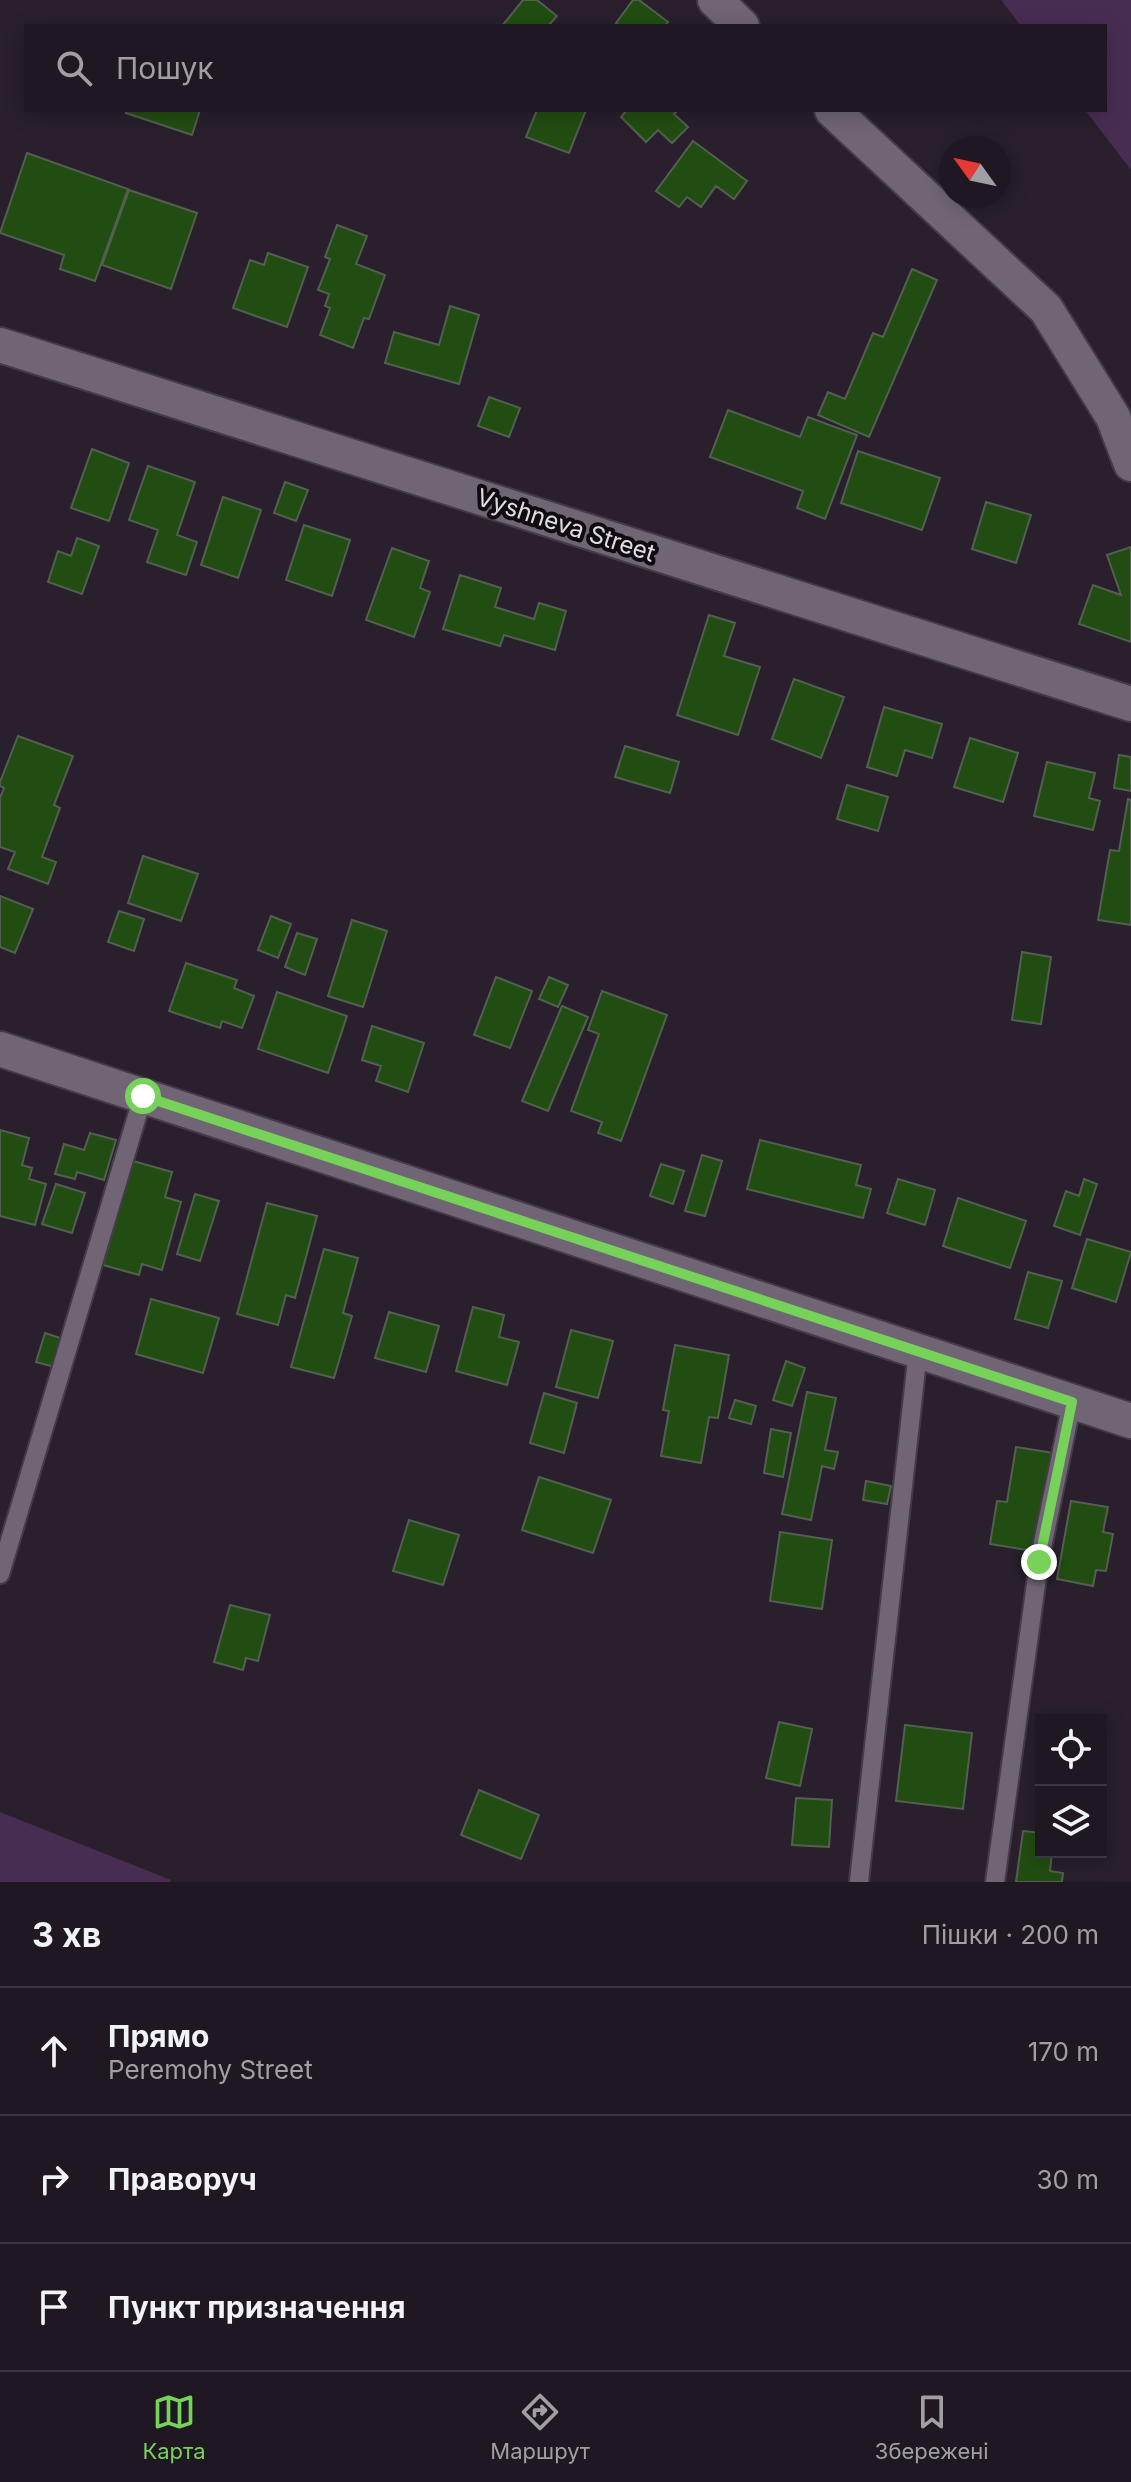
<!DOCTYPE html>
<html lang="uk">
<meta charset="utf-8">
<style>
body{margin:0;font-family:Inter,sans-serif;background:#2c242f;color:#f1f3f6}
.controls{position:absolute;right:24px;bottom:24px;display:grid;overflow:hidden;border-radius:0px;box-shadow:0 4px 20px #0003}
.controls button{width:72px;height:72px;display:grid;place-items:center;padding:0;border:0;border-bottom:2px solid #3c3640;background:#1f1722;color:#f1f3f6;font:40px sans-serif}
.compass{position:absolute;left:939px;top:136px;width:72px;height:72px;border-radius:50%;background:#1f1722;box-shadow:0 4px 20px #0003;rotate:303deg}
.stop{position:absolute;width:24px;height:24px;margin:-18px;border:6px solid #77d259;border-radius:50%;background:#fff}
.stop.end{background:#77d259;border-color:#fff;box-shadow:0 2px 8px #0008}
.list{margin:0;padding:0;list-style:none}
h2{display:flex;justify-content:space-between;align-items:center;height:104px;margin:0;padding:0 32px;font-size:34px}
h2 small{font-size:26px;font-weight:400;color:#a19fa5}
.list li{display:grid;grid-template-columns:52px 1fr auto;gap:24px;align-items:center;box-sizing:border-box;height:128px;padding:0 32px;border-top:2px solid #3c3640}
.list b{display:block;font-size:30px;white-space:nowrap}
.list p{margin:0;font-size:26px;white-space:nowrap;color:#a19fa5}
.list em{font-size:26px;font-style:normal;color:#a19fa5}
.icon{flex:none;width:44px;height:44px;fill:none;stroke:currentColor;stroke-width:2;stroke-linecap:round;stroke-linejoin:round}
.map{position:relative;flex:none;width:1131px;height:1882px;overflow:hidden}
.search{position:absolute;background:#1f1722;box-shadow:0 4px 20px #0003;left:24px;right:24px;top:24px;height:88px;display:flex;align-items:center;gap:20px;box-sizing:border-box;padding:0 28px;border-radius:0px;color:#a19fa5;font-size:30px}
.sheet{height:488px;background:#1f1722}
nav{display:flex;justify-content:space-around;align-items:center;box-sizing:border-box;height:112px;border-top:2px solid #3c3640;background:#1f1722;font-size:22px;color:#a19fa5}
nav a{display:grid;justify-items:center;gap:4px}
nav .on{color:#77d259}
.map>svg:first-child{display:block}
</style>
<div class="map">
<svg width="1131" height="1882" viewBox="0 0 1131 1882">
<rect width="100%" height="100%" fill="#291f2d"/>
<path fill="#482d53" d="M1001 0H1131V170L1085 110H1105V26H1021Z
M0 1812 171 1880 170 1882H0Z"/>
<path fill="#224d12" stroke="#535f50" stroke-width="2" d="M523 0H537L557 16 548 26H502Z
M633 0H639L668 22 665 26H620L616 23Z
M127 110H200L192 135 126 113Z
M537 110H586L569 153 526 137Z
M627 110H678L674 114 688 127 672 143 658 130 646 142 621 117Z
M693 141 747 181 734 199 716 186 701 207 687 197 679 207 656 191Z
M27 153 128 189 95 281 60 269 64 255 0 233Z
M129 190 197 213 171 289 102 265Z
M337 225 367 236 356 264 385 275 369 319 364 318 353 348 320 335 330 308 325 306 329 294 318 290 330 259 325 257Z
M268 253 308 267 287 327 233 308 250 260 264 265Z
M912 269 937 280 869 437 818 415 828 392 845 399 873 333 883 337Z
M450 306 479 315 459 384 385 363 394 332 439 345Z
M489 397 520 408 509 437 478 426Z
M728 410 800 437 808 417 857 435 825 519 797 508 803 491 710 457Z
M92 449 129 463 109 521 71 508Z
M858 451 940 478 922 530 841 503Z
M148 466 195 482 177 535 197 542 186 575 147 562 158 530 129 520Z
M285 482 308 490 296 521 274 513Z
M223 497 261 510 238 578 201 565Z
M986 502 1031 515 1016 563 972 549Z
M304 525 350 540 332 596 286 580Z
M77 538 99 546 82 594 48 582 58 551 71 556Z
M1131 547V642L1079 624 1093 585 1121 595 1107 555Z
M392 548 429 561 420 588 430 592 414 637 366 620Z
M460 575 501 588 495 607 534 619 539 603 566 611 555 650 504 635 500 646 443 629Z
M709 615 735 623 724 656 760 667 738 735 677 715Z
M794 679 844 697 821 758 772 739Z
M884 707 942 724 932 758 905 750 897 776 867 767Z
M18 736 73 756 54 805 60 808 42 857 56 862 48 884 8 869 15 852 0 847V798L4 788 0 786V782Z
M970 738 1018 753 1003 802 954 787Z
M625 746 679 762 670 793 615 777Z
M1119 755 1131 757V791L1114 788Z
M1047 762 1095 773 1089 798 1100 801 1093 830 1034 816Z
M847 785 888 797 878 831 837 819Z
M1128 799 1131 800V925L1098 920 1110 850 1119 851Z
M143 856 198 874 181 921 128 903Z
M0 896 33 909 15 953 0 947Z
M119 911 144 919 134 951 108 942Z
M271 916 291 924 278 958 258 950Z
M352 920 387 931 363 1007 328 996Z
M297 933 317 939 305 975 285 967Z
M1022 952 1051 957 1041 1024 1012 1020Z
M186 963 237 980 234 988 254 996 242 1028 222 1021 220 1028 169 1011Z
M496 977 532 991 510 1048 474 1035Z
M549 977 568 985 558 1007 539 999Z
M602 991 667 1015 621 1141 598 1133 602 1122 571 1111 599 1034 588 1030Z
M277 992 347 1016 328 1073 258 1049Z
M562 1006 588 1017 548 1111 522 1101Z
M372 1026 424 1043 408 1092 376 1081 381 1066 362 1060Z
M0 1130 29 1138 22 1165 32 1168 29 1179 46 1184 35 1225 0 1216Z
M90 1133 116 1140 104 1180 77 1172 75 1179 55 1174 64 1144 84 1150Z
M760 1140 861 1165 856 1185 871 1189 863 1218 747 1189Z
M702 1155 722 1161 705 1216 685 1211Z
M133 1161 172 1172 165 1197 181 1202 162 1270 142 1264 139 1275 103 1265Z
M661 1164 684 1171 673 1204 650 1196Z
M898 1179 935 1190 925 1225 887 1213Z
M1084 1179 1097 1184 1080 1235 1054 1226 1066 1191 1079 1196Z
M56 1184 85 1193 72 1233 42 1224Z
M195 1194 219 1201 200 1261 177 1254Z
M958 1198 1026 1221 1010 1268 943 1246Z
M267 1203 317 1216 295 1298 286 1295 278 1325 237 1314Z
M1087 1239 1131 1252 1116 1302 1072 1288Z
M324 1249 358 1258 343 1313 352 1316 334 1378 291 1367Z
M1028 1272 1062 1281 1048 1328 1015 1319Z
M151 1299 219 1318 203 1373 136 1354Z
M473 1307 504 1315 499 1337 519 1342 507 1385 456 1371Z
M389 1312 439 1326 426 1372 375 1358Z
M571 1330 613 1341 598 1398 556 1387Z
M45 1333 63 1339 55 1367 36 1362Z
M675 1345 729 1355 718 1418 709 1417 701 1463 661 1456 669 1411 663 1410Z
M786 1361 805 1368 792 1406 773 1400Z
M807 1392 836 1398 825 1450 838 1452 834 1469 822 1466 811 1520 782 1514Z
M544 1393 577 1403 564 1453 530 1443Z
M735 1400 756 1406 751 1424 729 1418Z
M771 1429 791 1433 783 1477 764 1473Z
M1016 1447 1054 1453 1043 1525 1037 1524 1033 1551 990 1544 997 1501 1007 1502Z
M539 1477 611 1500 593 1553 522 1530Z
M866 1481 891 1486 887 1504 863 1500Z
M1071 1501 1108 1507 1103 1532 1113 1534 1106 1571 1096 1570 1093 1586 1057 1579Z
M409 1520 459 1535 443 1585 393 1571Z
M780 1532 832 1540 822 1609 770 1601Z
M230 1605 270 1615 258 1661 246 1658 243 1670 214 1662Z
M779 1722 812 1729 800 1786 766 1778Z
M905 1725 972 1733 963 1809 896 1801Z
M479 1790 539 1815 521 1859 461 1835Z
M796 1798 832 1800 829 1847 792 1845Z
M1023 1831 1041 1833V1852H1052L1050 1871 1063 1873 1062 1882H1016Z"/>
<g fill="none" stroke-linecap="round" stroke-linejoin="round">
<g stroke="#443b47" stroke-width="22">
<path id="service" d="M0 1574 143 1096
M859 1881 918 1351
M995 1882 1039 1562 1072 1402"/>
</g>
<g stroke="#443b47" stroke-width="38">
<path id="minor" d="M715 0 742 26
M832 110 1046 309 1113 417 1131 464
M0 345 1131 704
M0 1049 1131 1421"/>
</g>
<use href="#service" stroke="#706574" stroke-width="18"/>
<use href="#minor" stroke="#706574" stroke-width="34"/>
</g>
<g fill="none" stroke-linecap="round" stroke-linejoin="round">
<path stroke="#77d259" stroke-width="10" d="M143 1096 1072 1402 1039 1562"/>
</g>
<g text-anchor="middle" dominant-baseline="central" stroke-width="8" stroke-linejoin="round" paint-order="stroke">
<g font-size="24" fill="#e1dbe4" stroke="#0f0b11">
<text transform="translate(566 525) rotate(18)">Vyshneva Street</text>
</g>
</g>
</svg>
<div class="controls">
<button><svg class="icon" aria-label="locate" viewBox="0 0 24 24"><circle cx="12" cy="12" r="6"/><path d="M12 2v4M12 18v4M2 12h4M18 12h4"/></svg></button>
<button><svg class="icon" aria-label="layers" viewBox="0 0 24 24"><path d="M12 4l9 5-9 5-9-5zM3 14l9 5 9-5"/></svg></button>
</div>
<svg class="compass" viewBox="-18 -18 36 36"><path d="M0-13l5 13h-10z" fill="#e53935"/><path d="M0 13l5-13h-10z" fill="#a19fa5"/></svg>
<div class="stop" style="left:143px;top:1096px"></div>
<div class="stop end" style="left:1039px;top:1562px"></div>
<div class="search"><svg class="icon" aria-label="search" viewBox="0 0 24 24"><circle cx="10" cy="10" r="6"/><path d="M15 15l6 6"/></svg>Пошук</div>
</div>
<section class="sheet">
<h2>3 хв<small>Пішки · 200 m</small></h2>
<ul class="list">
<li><svg class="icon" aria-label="ahead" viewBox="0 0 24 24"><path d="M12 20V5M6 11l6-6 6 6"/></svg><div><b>Прямо</b><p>Peremohy Street</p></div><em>170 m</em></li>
<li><svg class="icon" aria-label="right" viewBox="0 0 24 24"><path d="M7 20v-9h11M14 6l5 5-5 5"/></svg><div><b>Праворуч</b></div><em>30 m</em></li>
<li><svg class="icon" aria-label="arrive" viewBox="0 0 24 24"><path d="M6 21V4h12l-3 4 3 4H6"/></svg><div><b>Пункт призначення</b></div></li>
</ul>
</section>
<nav>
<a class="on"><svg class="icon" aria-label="map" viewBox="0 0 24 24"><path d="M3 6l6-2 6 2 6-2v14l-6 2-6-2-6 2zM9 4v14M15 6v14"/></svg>Карта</a>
<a><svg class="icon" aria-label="directions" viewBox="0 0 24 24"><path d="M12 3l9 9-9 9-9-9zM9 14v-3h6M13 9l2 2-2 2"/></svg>Маршрут</a>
<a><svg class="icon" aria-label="saved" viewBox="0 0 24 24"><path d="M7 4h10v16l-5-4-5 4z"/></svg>Збережені</a>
</nav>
